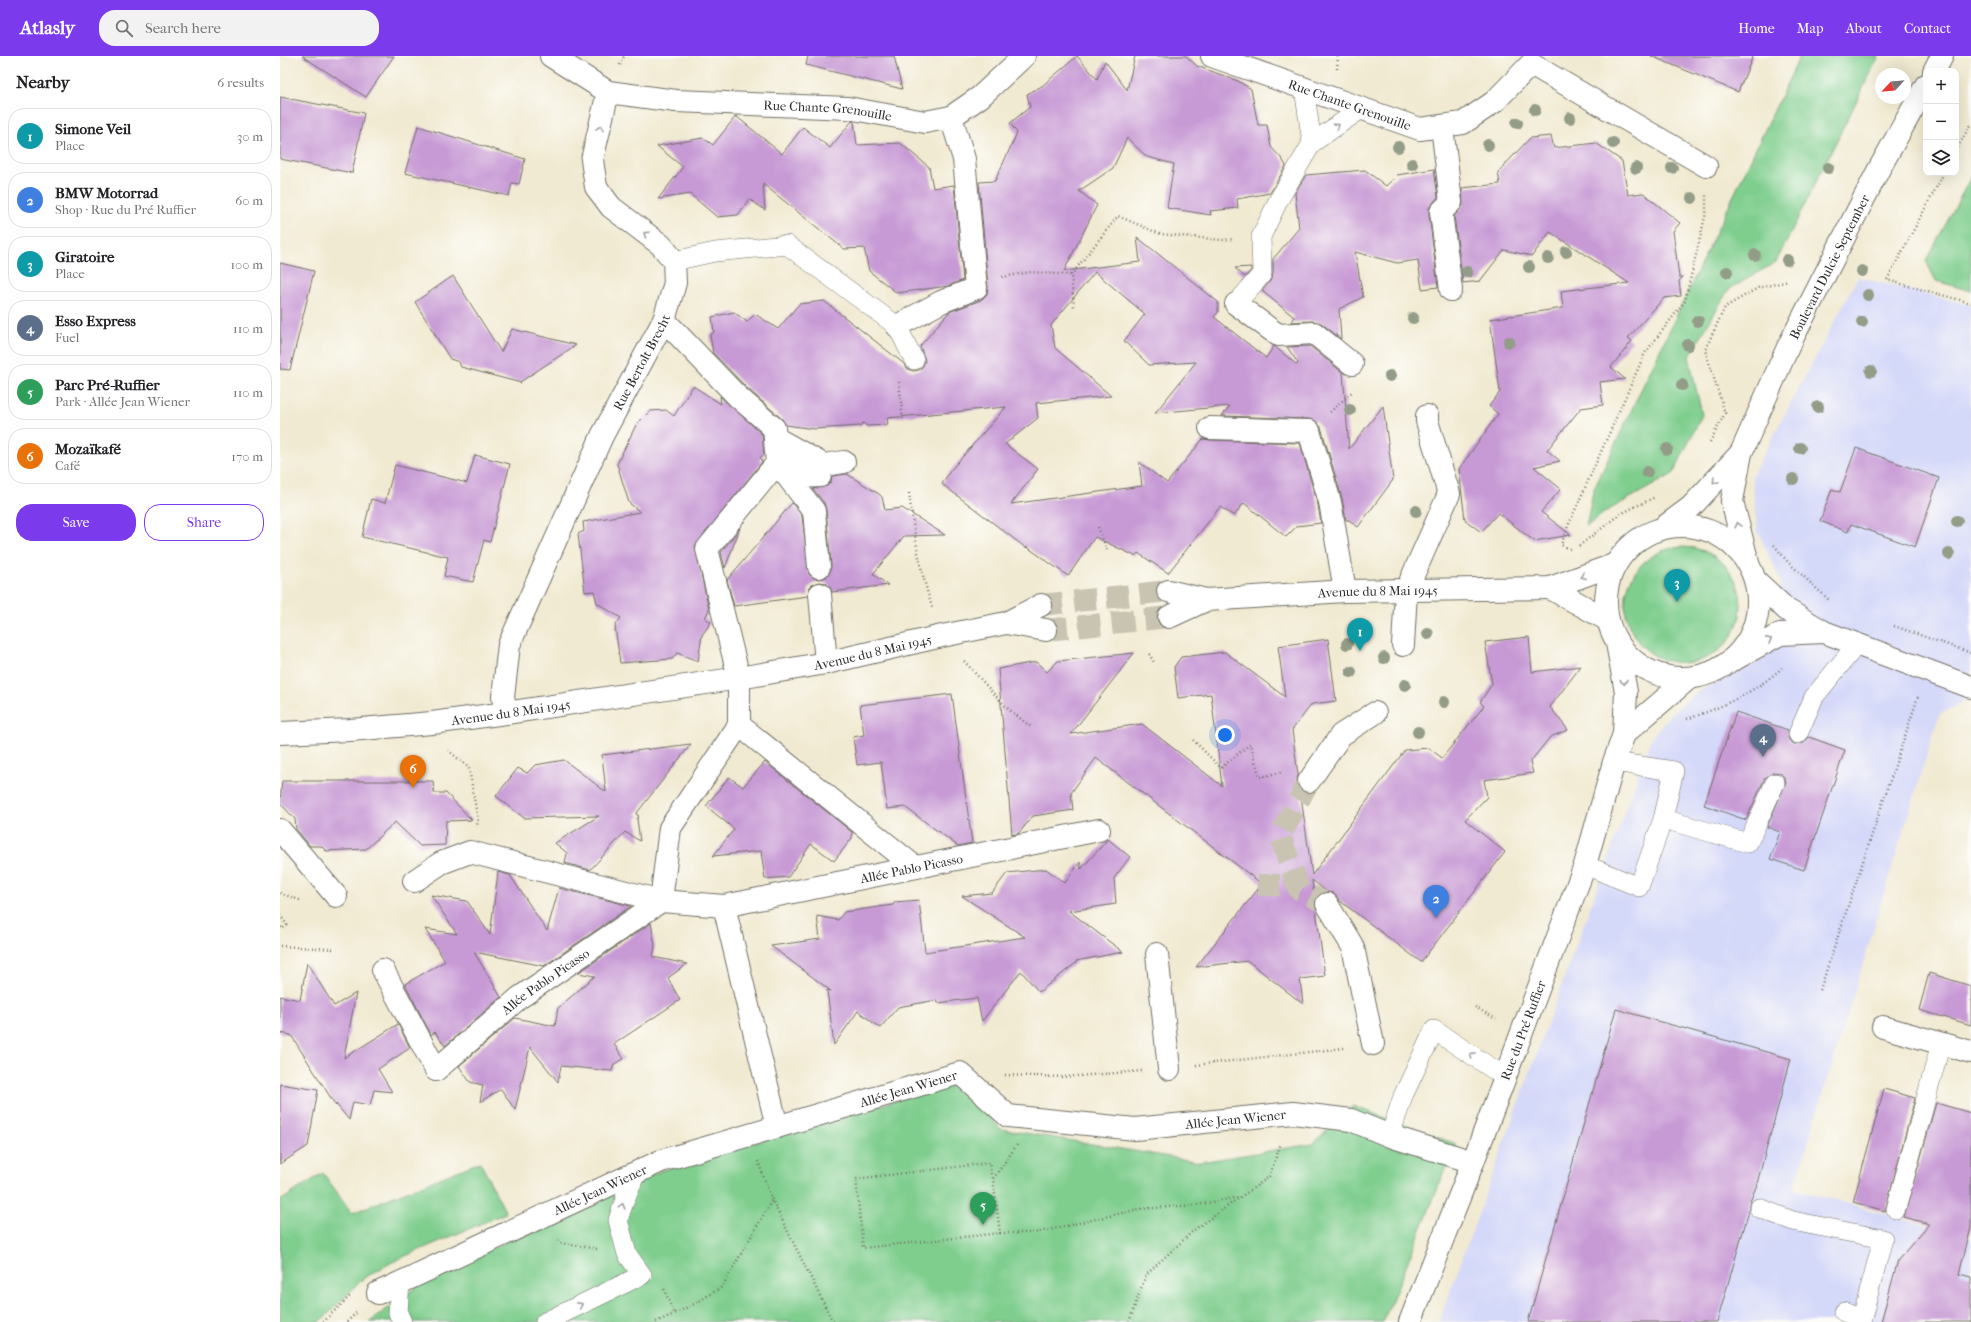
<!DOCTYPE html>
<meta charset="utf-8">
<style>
body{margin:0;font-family:"IM FELL French Canon",serif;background:#f2f2f2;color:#202124}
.controls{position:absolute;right:12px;top:12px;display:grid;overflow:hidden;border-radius:8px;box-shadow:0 4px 16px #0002}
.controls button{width:36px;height:36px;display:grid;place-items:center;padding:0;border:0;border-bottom:1px solid #e0e0e0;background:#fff;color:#202124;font:20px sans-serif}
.compass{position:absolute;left:1595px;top:12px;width:36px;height:36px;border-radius:50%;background:#fff;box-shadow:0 4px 16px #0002;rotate:244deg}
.you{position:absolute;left:945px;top:679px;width:14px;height:14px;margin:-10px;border:3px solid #fff;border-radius:50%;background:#1a73e8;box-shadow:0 0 0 6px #1a73e833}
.badge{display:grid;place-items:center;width:26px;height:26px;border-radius:50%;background:#7c3aed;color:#fff;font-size:13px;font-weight:700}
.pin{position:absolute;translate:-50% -33px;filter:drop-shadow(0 1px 2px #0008)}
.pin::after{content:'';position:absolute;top:21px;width:14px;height:12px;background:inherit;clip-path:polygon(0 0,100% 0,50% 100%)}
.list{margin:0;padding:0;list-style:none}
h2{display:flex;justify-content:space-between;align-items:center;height:52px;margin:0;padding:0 16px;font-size:17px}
h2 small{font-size:13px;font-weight:400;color:#757577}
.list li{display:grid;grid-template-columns:26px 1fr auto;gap:12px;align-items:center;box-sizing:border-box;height:56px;margin:0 8px 8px;padding:0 8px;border:1px solid #e0e0e0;border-radius:16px}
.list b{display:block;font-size:15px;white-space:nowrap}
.list p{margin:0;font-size:13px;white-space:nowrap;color:#757577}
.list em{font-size:13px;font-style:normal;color:#757577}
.actions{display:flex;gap:8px;padding:12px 16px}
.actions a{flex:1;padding:9px 0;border:1px solid #7c3aed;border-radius:16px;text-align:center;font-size:14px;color:#7c3aed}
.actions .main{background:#7c3aed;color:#fff}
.icon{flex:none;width:22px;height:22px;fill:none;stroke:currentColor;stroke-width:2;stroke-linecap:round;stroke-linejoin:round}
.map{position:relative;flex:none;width:1691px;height:1266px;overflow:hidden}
header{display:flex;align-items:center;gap:24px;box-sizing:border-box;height:56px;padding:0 20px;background:#7c3aed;color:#fff}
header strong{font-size:19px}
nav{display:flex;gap:22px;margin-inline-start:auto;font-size:14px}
.search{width:280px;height:36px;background:#f2f2f2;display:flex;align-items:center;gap:10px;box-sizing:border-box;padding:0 14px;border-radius:16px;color:#757577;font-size:15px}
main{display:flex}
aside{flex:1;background:#fff}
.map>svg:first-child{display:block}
</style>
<header>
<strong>Atlasly</strong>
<div class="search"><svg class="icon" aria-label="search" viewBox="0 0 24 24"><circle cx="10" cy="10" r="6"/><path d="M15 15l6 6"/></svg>Search here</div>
<nav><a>Home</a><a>Map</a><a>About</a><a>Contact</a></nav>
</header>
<main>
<aside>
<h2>Nearby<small>6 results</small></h2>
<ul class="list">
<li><span class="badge" style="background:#0f9aa8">1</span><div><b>Simone Veil</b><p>Place</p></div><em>30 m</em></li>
<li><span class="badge" style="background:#3f7fe0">2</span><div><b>BMW Motorrad</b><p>Shop · Rue du Pré Ruffier</p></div><em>60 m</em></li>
<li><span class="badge" style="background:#0f9aa8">3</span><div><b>Giratoire</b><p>Place</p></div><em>100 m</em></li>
<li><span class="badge" style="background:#5c6f8a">4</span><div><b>Esso Express</b><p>Fuel</p></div><em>110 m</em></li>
<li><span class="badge" style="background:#2e9e5b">5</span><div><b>Parc Pré-Ruffier</b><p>Park · Allée Jean Wiener</p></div><em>110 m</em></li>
<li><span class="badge" style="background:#e8710a">6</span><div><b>Mozaïkafé</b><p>Café</p></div><em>170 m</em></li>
</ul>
<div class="actions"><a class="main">Save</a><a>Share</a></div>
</aside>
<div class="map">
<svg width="1691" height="1266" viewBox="0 0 1691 1266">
<rect width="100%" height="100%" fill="#fdfcf7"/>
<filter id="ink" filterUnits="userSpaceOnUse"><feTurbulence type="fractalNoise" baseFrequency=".025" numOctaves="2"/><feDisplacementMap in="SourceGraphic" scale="8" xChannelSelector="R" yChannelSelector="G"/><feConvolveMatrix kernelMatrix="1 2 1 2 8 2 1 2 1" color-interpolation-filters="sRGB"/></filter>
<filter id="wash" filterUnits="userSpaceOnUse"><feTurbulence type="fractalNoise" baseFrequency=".012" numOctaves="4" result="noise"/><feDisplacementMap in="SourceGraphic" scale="16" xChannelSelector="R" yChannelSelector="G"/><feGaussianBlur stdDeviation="0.9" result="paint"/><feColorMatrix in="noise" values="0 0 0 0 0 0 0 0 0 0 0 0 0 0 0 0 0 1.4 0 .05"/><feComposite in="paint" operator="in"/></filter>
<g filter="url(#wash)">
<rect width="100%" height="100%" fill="#f1ead2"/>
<path fill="#d4d8f9" d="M1578 221 1691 249V641L1659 659 1514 1133 1691 1182V1266H1159L1372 681 1391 657 1419 635 1483 604 1502 556 1500 523 1477 474 1472 420Z"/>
<path fill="#7fce8e" stroke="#557c5c" d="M1520 0H1599L1496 206 1448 234 1409 301 1422 359 1393 418 1325 456 1306 471 1313 435Z
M1691 121V235L1656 225 1646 205Z
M1345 549a58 58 0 1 1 116 0a58 58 0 1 1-116 0Z
M675 1027 721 1073 920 1106 1033 1088 1073 1050 1176 1088 1103 1266H90L148 1222 380 1115Z
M200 1106 226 1157 116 1204 84 1222 40 1266H0V1145L43 1117 72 1157Z"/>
<g id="blocks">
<path fill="#c79ad5" d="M22 0H114L86 41Z
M528 0H614L622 33 526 9Z
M797 0 817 23 825 5 847 34 855 0H906L917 10 958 25 971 33 978 69H987L991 91 1002 103 1006 110 990 137 957 143 958 152 930 155 931 159 887 152 894 108 867 101 847 82 833 112 799 135 817 149 784 215 860 206 857 181 938 246V256L934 261 986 302 994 290 1017 309 1018 307 1007 291 1030 290 1063 317 1069 393 1103 350 1113 424 1078 471 1069 464H1066L1062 442 1041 371 1036 365 1029 363 942 360 950 350 875 357 916 306 869 309 844 285 865 258 815 216 771 269 775 292 831 340 756 347 758 362 725 388 758 413 731 448 862 430 859 406 887 427 923 383 930 384 1020 387 1038 449 1041 467 1017 470 1006 481 964 447 954 460 940 451 888 517 858 497 855 500 815 481 788 520 747 491 746 492 662 428 670 415 726 351 607 362 608 369 587 370 583 367 580 370 534 373 506 369 502 363 467 332 433 297 430 279 434 276 432 261 454 256 467 266 475 258 498 273 519 248 544 245 623 307 628 313 633 315 639 314 643 310 645 304 640 290 669 256 701 244 707 238 708 231 699 126 715 125 737 77 730 67 750 51 747 38 762 30Z
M1371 0H1473L1458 36Z
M0 41 84 57 72 117 0 103Z
M456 60 502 98 523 71 550 92 572 65 574 66 577 89 620 87 649 111 653 132 674 129 683 224 668 230 617 237 589 215 584 192 564 193 483 128 485 154 469 143 458 159 437 161 410 138 378 143 403 111 377 90 423 82 433 89Z
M138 70 245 103 239 128 232 127 229 140 125 117Z
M1271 80 1274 92 1316 87 1342 105 1348 139 1363 137 1400 167 1393 175 1399 221H1403L1399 225 1401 240 1384 242 1348 282 1352 285 1331 311 1345 323 1320 326 1323 349 1301 352 1267 394 1280 405 1254 411 1281 433 1261 456 1291 479 1254 485 1218 457 1201 476 1185 464 1179 413 1218 358 1209 350 1220 336 1210 263 1283 252 1281 235 1349 227 1270 176 1252 200 1224 194 1200 225 1183 227 1174 160 1183 150 1182 132 1220 128 1218 116 1250 82Z
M1154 113 1158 141 1149 152V158L1158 231 1142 233 1138 204 1117 207 1075 196 1083 241 1059 253 1061 283 1041 267 1033 265 1011 266 1014 261 982 235 990 225 993 218V203L1019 172 1015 137 1026 119 1085 114 1106 130 1117 119Z
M0 207 34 215 10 314 0 313Z
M971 211V214L965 221 955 212Z
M173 220 221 296 232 273 296 289 240 326 241 327 181 311 179 306 170 303 135 246Z
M413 330 441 348 440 340 482 378 484 398 480 402 482 406 415 490 429 554 425 562 431 566 422 579 418 605 397 597 392 603 340 607 335 570 341 562 317 547 314 535 305 536 298 478 304 475 303 466 360 456 349 447 337 408 356 369 370 355 386 354 394 360Z
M1576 392 1659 422 1635 491 1571 468 1568 476 1540 465 1552 433 1560 436Z
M195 399 230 408 210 486 204 484 193 526 164 520 168 501 82 481 91 443 105 447 115 409 187 427Z
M567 418 599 438 602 441 605 454 622 452 665 479 624 480 593 518 608 529 552 536 550 531 546 527 539 526 533 528 529 532 528 540 454 550 447 524 512 447 522 460 529 518 534 522 540 523 546 521 550 516 551 510 546 454 544 447 533 433 547 430 551 426 552 420Z
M460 472 445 512 441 496Z
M1249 581 1252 616 1301 610 1270 651 1288 674 1270 681 1250 706 1253 717 1204 724 1207 741 1185 764 1225 796 1141 906 1060 845 1053 837 1047 836 1032 824 1045 920 1020 923 1023 948 968 905 916 911 982 828 816 702 791 737 793 754 753 760 739 777 732 779 718 613 756 606 767 616 778 605 854 597 791 678 862 668 942 730 931 638 898 642 894 611 901 601 945 596 1005 641 998 590 1048 583 1056 645 1032 648 1012 674 1018 719 1017 724 1020 733 1032 819 1125 694 1149 692 1162 702 1204 650 1200 646 1212 628 1205 586Z
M672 638 692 787 678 790 625 751 607 753 601 706 577 709 573 681 584 679 580 649Z
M1456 656 1508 674 1509 684 1514 688 1524 687 1529 681 1565 694 1524 814 1490 803 1500 776 1487 771 1506 726 1504 721 1500 717 1494 716 1485 722 1466 764 1424 749Z
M411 688 356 758 359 760 357 763 360 785 345 776 310 814 285 807 287 797 275 787 319 760 244 762 216 740 238 712 247 717 255 709 284 704 326 736 322 699Z
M485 706 572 776V782L554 805 531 788 508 821 485 823 481 795 433 800 454 773 426 750 449 721 463 731Z
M2 725H153L154 737H166L192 764 166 765 165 789 140 790 115 766 86 793 46 795 41 790H30L16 773 15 763 0 747Z
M828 783 850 801 834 822 836 848 789 855 843 896 796 905V907L759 936 741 915 702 965 697 942 658 947 657 944 618 951 600 972 578 955 554 989 547 934 551 935 491 890 540 883 537 860 558 864 564 856 613 849 615 846 639 844 645 896 745 881 682 840 712 837 727 817 766 813 785 827 800 806 801 813Z
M218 816 230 819 267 875 279 832 351 850 264 910 194 896 221 941 165 990 155 976 151 979 125 928 165 905 145 873 177 878 151 839 187 845 210 879Z
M371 867 375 890 373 901 407 908 388 922 400 944 334 988 344 1003 334 1008 332 1015 281 1010 278 1026 250 991 235 1054 221 1033 200 1046 203 1029 190 1026 179 1010 235 962 275 970 278 952 315 920 298 917Z
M27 907 54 950 76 937 64 1002 118 968 130 992 98 1013 112 1036 94 1034 90 1049 73 1046 69 1064 56 1048V1050L11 979 0 977V940L20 944Z
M1649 917 1691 930V969L1639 954Z
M1336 953 1511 1003 1476 1131 1469 1148V1155L1437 1266H1248Z
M0 1028 38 1034 28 1090 0 1108Z
M1604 1033 1635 1042 1605 1155 1573 1146Z
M1656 1047 1691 1057V1172L1679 1218 1691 1221V1266H1601L1618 1204 1649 1168 1624 1161Z"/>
</g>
</g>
<g filter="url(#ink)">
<use href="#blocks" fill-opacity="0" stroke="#706e65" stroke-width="1"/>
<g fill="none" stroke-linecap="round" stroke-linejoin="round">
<path stroke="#c9c4b1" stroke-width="22" stroke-dasharray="22 11" stroke-linecap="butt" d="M1029 725 1000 780 1019 833 1047 848
M978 829H1017"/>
<path stroke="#c9c4b1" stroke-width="22" stroke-dasharray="22 11" stroke-linecap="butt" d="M761 549 888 535
M766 574 889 561"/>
<g stroke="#706e65" stroke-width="20">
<path id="service" d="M1024 32 1032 87
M394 205 435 196 507 189 617 270 634 304
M956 248 982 218 981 181 998 145 1032 87 1081 53
M1518 678 1534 641 1577 588
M1334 706 1394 715 1383 763
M1305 809 1359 831 1383 763 1468 787 1495 727
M1110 1080 1123 1040 1154 974 1225 1021
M1479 1152 1513 1165 1603 1183 1581 1266
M1616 1153 1661 987
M120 1226 118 1257 122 1266
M1564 1256 1581 1263
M265 1266 362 1219 347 1198 338 1164 345 1143 356 1117"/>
</g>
<g stroke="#706e65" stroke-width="24">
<g id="pedestrian">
<path d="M1162 70 1171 146 1161 156 1171 234"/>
<path d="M956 248 998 279 1034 277 1072 308"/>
<path d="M617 270 661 246 696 232 684 103 671 61"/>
<path d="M930 372 1029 375 1050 446 1065 535"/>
<path d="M539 511 534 455 497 407 515 413 520 421 540 420 508 399 501 385 544 409 564 406"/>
<path d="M540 538 546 607"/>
<path d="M1123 589 1126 535 1169 438 1147 365V360"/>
<path d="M459 669 635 811"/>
<path d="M1029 725 1061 679 1095 657"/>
<path d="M0 774 56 840"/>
<path id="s1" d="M134 825 161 807 190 796 381 845 444 850 819 774"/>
<path d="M1047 848 1073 891 1093 988"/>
<path d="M444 850 497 1071"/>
<path d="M877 898 889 1013"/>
<path id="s2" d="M103 914 156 1014 239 942 381 845 390 772 459 669V622L427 493 497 407 494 372 458 341 384 264"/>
</g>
</g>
<g stroke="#706e65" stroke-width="24">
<g id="minor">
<path id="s3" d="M271 0 328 36 396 45 568 52 645 66 671 61 700 41 744 0"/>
<path id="s4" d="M932 0 1140 73 1183 67 1214 46 1251 8 1426 110"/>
<path d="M1477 526 1507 554 1544 576 1691 631"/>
<path d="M1270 532 1328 564"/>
<path id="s5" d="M888 535 926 544 1065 535 1270 532 1336 508"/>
<path d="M889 561 926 544"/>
<path d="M726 567 766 574"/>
<path d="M1455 603 1500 578 1544 576"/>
<path id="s6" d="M226 657 223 641 229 589 322 380 384 264 395 227 394 205 381 189 331 151 316 131 312 104 328 36"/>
<path id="s7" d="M0 677 70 674 152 667 226 657 459 622 546 607 662 580 726 567 761 549"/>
<path d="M1603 971 1691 996"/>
<path id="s8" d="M98 1237 381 1105 680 1017 728 1060 855 1073 1013 1057 1071 1064 1110 1080 1193 1106"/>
</g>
</g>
<g stroke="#706e65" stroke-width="24">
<g id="secondary">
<path d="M1654 15 1662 0"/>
<circle cx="1402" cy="546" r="76"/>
<path d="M1384 471 1411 451 1461 397"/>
<path id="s9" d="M1468 507 1452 445 1461 397 1508 291 1599 113 1646 29"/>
<path d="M1344 678 1408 623"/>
<path id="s10" d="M1130 1266 1193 1106 1305 809 1334 706 1344 678 1346 636 1337 587"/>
</g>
</g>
<path stroke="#706e65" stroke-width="2.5" stroke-dasharray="1 3" stroke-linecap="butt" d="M340 9 344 0
M1057 13 1058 0
M1676 95 1691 67
M1664 117 1607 224 1691 247
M791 219 838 160 880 178 942 184 954 183
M722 221 751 216 791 219 794 251
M619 326 623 366
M1050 356 1072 336
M1430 386 1445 357 1425 294 1445 251 1478 232 1509 225
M629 437C634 477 640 516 653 554
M818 471 827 494
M1494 489 1508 506 1549 544
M1299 490 1340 458 1375 441
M1290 493 1281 489 1288 470 1365 297 1405 245 1426 157V137
M1614 570 1691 597
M869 598 875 608
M684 605 726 651 751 671
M1407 663C1441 652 1475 636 1502 612
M913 684 941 712 970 688 980 721 1002 716
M168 694 189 712 198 765 197 769
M0 837 22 845
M0 859 7 869 2 873 0 870
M0 890 54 893
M1540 934 1638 641
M1195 951 1216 963
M916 1009 1064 992
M725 1019 784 1021 862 1015
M737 1089 713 1123 720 1177H755L859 1153 916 1149 960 1141
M478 1105 492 1144 553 1266
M712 1122 709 1107 576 1123 583 1192 720 1177
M278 1184 280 1187 317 1193
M384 1233 394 1258 416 1247 442 1231 492 1144
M43 1266 70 1240
M67 1266 77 1256
M376 1266 394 1258
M849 1266 866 1219 915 1173 989 1121 1001 1087"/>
<use href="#service" stroke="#fff" stroke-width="19"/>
<use href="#pedestrian" stroke="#fff" stroke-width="22"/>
<use href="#minor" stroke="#fff" stroke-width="22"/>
<use href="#secondary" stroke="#fff" stroke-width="22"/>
</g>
<g fill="#929c87">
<circle cx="1255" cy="54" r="6"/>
<circle cx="1290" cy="62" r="6"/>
<circle cx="1237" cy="67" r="6"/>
<circle cx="1333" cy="87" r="6"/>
<circle cx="1208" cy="89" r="6"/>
<circle cx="1118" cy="91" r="6"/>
<circle cx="1132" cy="108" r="6"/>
<circle cx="1356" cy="112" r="6"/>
<circle cx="1392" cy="112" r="6"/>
<circle cx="1548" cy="112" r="6"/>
<circle cx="1412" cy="142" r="6"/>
<circle cx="1286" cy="196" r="6"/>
<circle cx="1475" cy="199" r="6"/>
<circle cx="1268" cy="202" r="6"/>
<circle cx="1507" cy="204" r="6"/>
<circle cx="1249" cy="211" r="6"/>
<circle cx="1582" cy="215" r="6"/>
<circle cx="1187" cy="216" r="6"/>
<circle cx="1447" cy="216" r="6"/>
<circle cx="1588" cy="239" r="6"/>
<circle cx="1133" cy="262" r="6"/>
<circle cx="1418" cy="265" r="6"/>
<circle cx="1582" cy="266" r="6"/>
<circle cx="1229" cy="286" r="6"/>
<circle cx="1408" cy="289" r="6"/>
<circle cx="1591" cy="315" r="6"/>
<circle cx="1110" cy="320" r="6"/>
<circle cx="1402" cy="329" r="6"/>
<circle cx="1538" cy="351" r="6"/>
<circle cx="1070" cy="354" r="6"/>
<circle cx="1520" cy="392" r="6"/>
<circle cx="1387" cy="393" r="6"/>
<circle cx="1367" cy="416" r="6"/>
<circle cx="1513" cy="423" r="6"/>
<circle cx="1136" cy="455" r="6"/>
<circle cx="1677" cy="465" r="6"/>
<circle cx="1669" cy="498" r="6"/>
<circle cx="1148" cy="578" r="6"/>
<circle cx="1067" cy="588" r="6"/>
<circle cx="1104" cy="602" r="6"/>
<circle cx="1071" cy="616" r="6"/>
<circle cx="1125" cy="629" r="6"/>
<circle cx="1164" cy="646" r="6"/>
<circle cx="1138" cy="676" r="6"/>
</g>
<defs><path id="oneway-chevron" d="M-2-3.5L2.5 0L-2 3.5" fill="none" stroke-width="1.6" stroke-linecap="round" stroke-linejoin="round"/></defs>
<g stroke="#a0a0a0">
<use href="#oneway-chevron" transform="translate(1057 70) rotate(-35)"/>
<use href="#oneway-chevron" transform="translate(320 72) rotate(-77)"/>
<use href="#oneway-chevron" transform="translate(366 178) rotate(-143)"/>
<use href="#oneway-chevron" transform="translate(1435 425) rotate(133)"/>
<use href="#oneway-chevron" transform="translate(1458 469) rotate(-105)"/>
<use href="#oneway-chevron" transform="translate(1303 520) rotate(159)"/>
<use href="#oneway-chevron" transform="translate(1489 584) rotate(-29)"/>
<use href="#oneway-chevron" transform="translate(1344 626) rotate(80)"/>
<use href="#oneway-chevron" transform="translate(1192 999) rotate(-147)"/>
<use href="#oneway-chevron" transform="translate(342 1150) rotate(-73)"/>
<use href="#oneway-chevron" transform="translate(300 1249) rotate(-26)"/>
</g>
</g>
<g text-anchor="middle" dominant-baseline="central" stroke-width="4" stroke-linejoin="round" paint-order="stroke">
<g font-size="13" fill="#2b2b2b" stroke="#fdfcf7">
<text stroke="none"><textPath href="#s4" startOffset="146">Rue Chante Grenouille</textPath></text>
<text stroke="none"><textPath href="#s3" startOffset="288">Rue Chante Grenouille</textPath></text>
<text stroke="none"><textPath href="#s9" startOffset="319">Boulevard Dulcie September</textPath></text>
<text stroke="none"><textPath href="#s6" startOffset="381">Rue Bertolt Brecht</textPath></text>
<text stroke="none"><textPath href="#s5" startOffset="211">Avenue du 8 Mai 1945</textPath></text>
<text stroke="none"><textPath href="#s7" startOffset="599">Avenue du 8 Mai 1945</textPath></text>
<text stroke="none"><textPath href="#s7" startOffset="232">Avenue du 8 Mai 1945</textPath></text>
<text stroke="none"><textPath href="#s1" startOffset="515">Allée Pablo Picasso</textPath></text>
<text stroke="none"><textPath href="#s2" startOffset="254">Allée Pablo Picasso</textPath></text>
<text stroke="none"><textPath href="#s10" startOffset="313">Rue du Pré Ruffier</textPath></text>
<text stroke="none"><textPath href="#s8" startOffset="570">Allée Jean Wiener</textPath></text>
<text stroke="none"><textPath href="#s8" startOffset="917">Allée Jean Wiener</textPath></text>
<text stroke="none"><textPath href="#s8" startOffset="245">Allée Jean Wiener</textPath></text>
</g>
</g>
</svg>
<div class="controls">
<button>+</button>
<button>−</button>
<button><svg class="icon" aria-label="layers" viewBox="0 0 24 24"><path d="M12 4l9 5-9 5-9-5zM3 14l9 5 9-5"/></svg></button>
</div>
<svg class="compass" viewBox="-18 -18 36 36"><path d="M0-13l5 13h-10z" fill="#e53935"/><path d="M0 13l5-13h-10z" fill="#757577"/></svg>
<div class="you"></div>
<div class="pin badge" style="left:1080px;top:595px;background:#0f9aa8">1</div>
<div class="pin badge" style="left:1156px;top:862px;background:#3f7fe0">2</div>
<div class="pin badge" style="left:1397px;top:546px;background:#0f9aa8">3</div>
<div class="pin badge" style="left:1483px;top:701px;background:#5c6f8a">4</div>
<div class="pin badge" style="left:703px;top:1169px;background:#2e9e5b">5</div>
<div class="pin badge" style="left:133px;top:732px;background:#e8710a">6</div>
</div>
</main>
